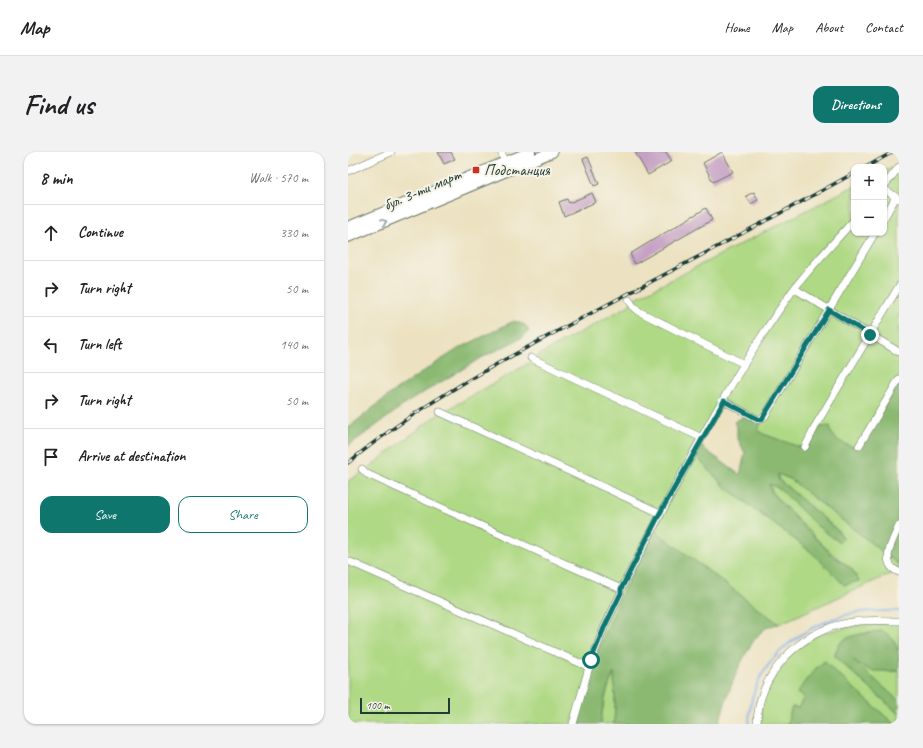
<!DOCTYPE html>
<meta charset="utf-8">
<style>
body{margin:0;font-family:Caveat,sans-serif;background:#f2f2f2;color:#202124}
.controls{position:absolute;right:12px;top:12px;display:grid;overflow:hidden;border-radius:8px;box-shadow:0 1px 3px #0004}
.controls button{width:36px;height:36px;display:grid;place-items:center;padding:0;border:0;border-bottom:1px solid #e0e0e0;background:#fff;color:#202124;font:20px sans-serif}
.scale{position:absolute;left:12px;bottom:10px;width:90px;box-sizing:border-box;padding-left:4px;border:2px solid #1f3d34;border-top:0;font-size:11px;line-height:14px;white-space:nowrap;color:#1f3d34;-webkit-text-stroke:3px #f7f3e8;paint-order:stroke}
.stop{position:absolute;width:12px;height:12px;margin:-9px;border:3px solid #0f766e;border-radius:50%;background:#fff}
.stop.end{background:#0f766e;border-color:#fff;box-shadow:0 1px 4px #0008}
.list{margin:0;padding:0;list-style:none}
h2{display:flex;justify-content:space-between;align-items:center;height:52px;margin:0;padding:0 16px;font-size:17px}
h2 small{font-size:13px;font-weight:400;color:#757577}
.list li{display:grid;grid-template-columns:26px 1fr auto;gap:12px;align-items:center;box-sizing:border-box;height:56px;padding:0 16px;border-top:1px solid #e0e0e0}
.list b{display:block;font-size:15px;white-space:nowrap}
.list em{font-size:13px;font-style:normal;color:#757577}
.actions{display:flex;gap:8px;padding:12px 16px}
.actions a{flex:1;padding:9px 0;border:1px solid #0f766e;border-radius:12px;text-align:center;font-size:14px;color:#0f766e}
.actions .main{background:#0f766e;color:#fff}
.icon{flex:none;width:22px;height:22px;fill:none;stroke:currentColor;stroke-width:2;stroke-linecap:round;stroke-linejoin:round}
.map{position:relative;flex:none;width:551px;height:572px;overflow:hidden;border-radius:12px}
header{display:flex;align-items:center;gap:24px;box-sizing:border-box;height:56px;padding:0 20px;background:#fff;border-bottom:1px solid #e0e0e0}
header strong{font-size:19px}
nav{display:flex;gap:22px;margin-inline-start:auto;font-size:14px}
.intro{display:flex;align-items:center;justify-content:space-between;box-sizing:border-box;height:96px;padding:0 24px}
h1{margin:0;font-size:28px}
.button{padding:10px 18px;border-radius:12px;background:#0f766e;color:#fff;font-size:14px;font-weight:700}
main{display:flex;gap:24px;padding:0 24px}
aside{flex:1;background:#fff;border-radius:12px;box-shadow:0 1px 3px #0004}
.map>svg:first-child{display:block}
</style>
<header>
<strong>Map</strong>
<nav><a>Home</a><a>Map</a><a>About</a><a>Contact</a></nav>
</header>
<div class="intro"><h1>Find us</h1><a class="button">Directions</a></div>
<main>
<aside>
<h2>8 min<small>Walk · 570 m</small></h2>
<ul class="list">
<li><svg class="icon" aria-label="ahead" viewBox="0 0 24 24"><path d="M12 20V5M6 11l6-6 6 6"/></svg><div><b>Continue</b></div><em>330 m</em></li>
<li><svg class="icon" aria-label="right" viewBox="0 0 24 24"><path d="M7 20v-9h11M14 6l5 5-5 5"/></svg><div><b>Turn right</b></div><em>50 m</em></li>
<li><svg class="icon" aria-label="left" viewBox="0 0 24 24"><path d="M17 20v-9H6M10 6l-5 5 5 5"/></svg><div><b>Turn left</b></div><em>140 m</em></li>
<li><svg class="icon" aria-label="right" viewBox="0 0 24 24"><path d="M7 20v-9h11M14 6l5 5-5 5"/></svg><div><b>Turn right</b></div><em>50 m</em></li>
<li><svg class="icon" aria-label="arrive" viewBox="0 0 24 24"><path d="M6 21V4h12l-3 4 3 4H6"/></svg><div><b>Arrive at destination</b></div></li>
</ul>
<div class="actions"><a class="main">Save</a><a>Share</a></div>
</aside>
<div class="map">
<svg width="551" height="572" viewBox="0 0 551 572">
<rect width="100%" height="100%" fill="#f7f3e8"/>
<filter id="ink" filterUnits="userSpaceOnUse"><feTurbulence type="fractalNoise" baseFrequency=".025" numOctaves="2"/><feDisplacementMap in="SourceGraphic" scale="8" xChannelSelector="R" yChannelSelector="G"/><feConvolveMatrix kernelMatrix="1 2 1 2 8 2 1 2 1" color-interpolation-filters="sRGB"/></filter>
<filter id="wash" filterUnits="userSpaceOnUse"><feTurbulence type="fractalNoise" baseFrequency=".012" numOctaves="4" result="noise"/><feDisplacementMap in="SourceGraphic" scale="16" xChannelSelector="R" yChannelSelector="G"/><feGaussianBlur stdDeviation="0.9" result="paint"/><feColorMatrix in="noise" values="0 0 0 0 0 0 0 0 0 0 0 0 0 0 0 0 0 1.4 0 .05"/><feComposite in="paint" operator="in"/></filter>
<g filter="url(#wash)">
<rect width="100%" height="100%" fill="#ece2c1"/>
<path fill="#afd984" stroke="#678b5c" d="M551 13V232L508 296 489 289 482 281V274L458 297 454 296 415 282 410 278 413 270 376 251 332 323 223 572H0V329L18 318 85 266 183 210 191 203 280 154 286 147 506 34V81H536V19Z
M347 303 377 335 462 399 496 433 504 417C481 401 463 381 443 361 433 350 426 346 421 332L432 337 468 373 491 390 496 386 488 377 430 327V322L442 327 551 413V418L431 472 306 378Z
M525 471H551V498L535 479C516 482 488 482 487 505L551 562V572H546L483 516 477 509 469 515 450 541 456 546 450 556 444 555 439 572H412C413 564 413 555 415 548 421 529 438 504 454 492 472 479 503 474 525 471Z
M502 506 541 520 551 519V549Z
M266 520 267 554 266 572H253C254 553 259 538 266 520Z"/>
<path fill="#8bb972" stroke="#557b53" d="M166 169 177 173 181 179 173 186 133 206 63 248 0 294V276L41 243 82 215 110 197Z
M551 232V413L442 327 430 322V327L488 377 496 386 491 390 468 373 432 337 421 332 425 343 485 404 504 417 511 429 496 433 462 399 377 335 347 303 353 292 355 296 392 323 397 301 389 285V275L386 270 399 263 413 271 410 278 415 282 454 296 458 297 471 275 482 274C482 288 496 291 508 296Z
M306 378 431 472C425 473 418 475 414 479 395 497 377 547 371 572H266L267 554 266 521C258 538 254 553 253 572H227L242 517 275 440Z
M535 479C551 489 551 500 551 519H523L505 508 551 549V562L487 505C488 481 516 482 535 479Z
M477 509 483 516 546 572H439L444 555 450 556 456 546 449 541C457 529 465 518 477 509Z"/>
<g fill="none" stroke-linecap="round" stroke-linejoin="round">
<path stroke="#7eafea" stroke-width="2" d="M401 572C401 512 451 474 505 461 520 458 536 459 551 459"/>
</g>
<g id="blocks">
<path fill="#c6a1c4" d="M90 0H103L107 7 96 12Z
M287 0H318L324 9 300 23Z
M374 0 385 20 365 30 355 11Z
M240 5 251 32 246 34 235 7Z
M406 40 410 48 403 52 398 44Z
M244 41 248 50 216 64 211 50 219 47 221 51Z
M358 56 364 68 287 112 282 102Z"/>
</g>
</g>
<g filter="url(#ink)">
<use href="#blocks" fill-opacity="0" stroke="#677765" stroke-width="1"/>
<g fill="none" stroke-linecap="round" stroke-linejoin="round">
<g stroke="#677765" stroke-width="8">
<path id="street" d="M153 0 159 14
M0 19 43 0
M536 34 551 15
M536 37 551 47
M536 66 548 45
M447 137 551 200
M281 148 285 154 292 160 396 212
M183 206 354 286
M376 249 411 268 417 264 527 81
M92 260 312 361
M511 294 551 227
M457 295 469 271 551 134
M14 317 19 322 273 437
M551 374C545 388 530 412 551 420
M0 409 241 515
M225 572 241 515 256 476 273 441V437C327 337 376 234 443 141 462 115 485 92 506 68
M409 572C410 522 451 480 499 471 516 467 534 469 551 469"/>
</g>
<g stroke="#677765" stroke-width="12">
<path id="secondary" d="M0 75 182 0
M0 85 204 0"/>
</g>
<use href="#street" stroke="#fff" stroke-width="7"/>
<use href="#secondary" stroke="#fff" stroke-width="10"/>
<g stroke="#1f3d34" stroke-width="3.5">
<path id="rail" d="M518 15 545 0
M0 311C76 248 163 204 249 158 335 113 421 68 506 21"/>
</g>
<use href="#rail" stroke="#f7f3e8" stroke-width="2" stroke-dasharray="6" stroke-linecap="butt"/>
</g>
<defs><path id="oneway-chevron" d="M-2-3.5L2.5 0L-2 3.5" fill="none" stroke-width="1.6" stroke-linecap="round" stroke-linejoin="round"/></defs>
<use stroke="#8f9e9a" href="#oneway-chevron" transform="translate(36 70) rotate(-23)"/>
</g>
<g fill="none" stroke-linecap="round" stroke-linejoin="round" filter="url(#ink)">
<path stroke="#0f766e" stroke-width="5" d="M243 508 256 476 273 441V437L312 361 376 249 412 268 414 267 481 158 522 183"/>
</g>
<rect fill="#c8321e" stroke="#f7f3e8" stroke-width="1.5" x="124" y="14" width="8" height="8" rx="2"/>
<g text-anchor="middle" dominant-baseline="central" stroke-width="4" stroke-linejoin="round" paint-order="stroke">
<g font-size="16" fill="#1f3d34" stroke="#f7f3e8" text-anchor="start">
<text x="136" y="18">Подстанция</text>
</g>
<g font-size="16" fill="#1f3d34" stroke="#f7f3e8">
<text transform="translate(74 38) rotate(-23)">бул. 3-ти март</text>
</g>
</g>
</svg>
<div class="controls">
<button>+</button>
<button>−</button>
</div>
<div class="scale">100 m</div>
<div class="stop" style="left:243px;top:508px"></div>
<div class="stop end" style="left:522px;top:183px"></div>
</div>
</main>
